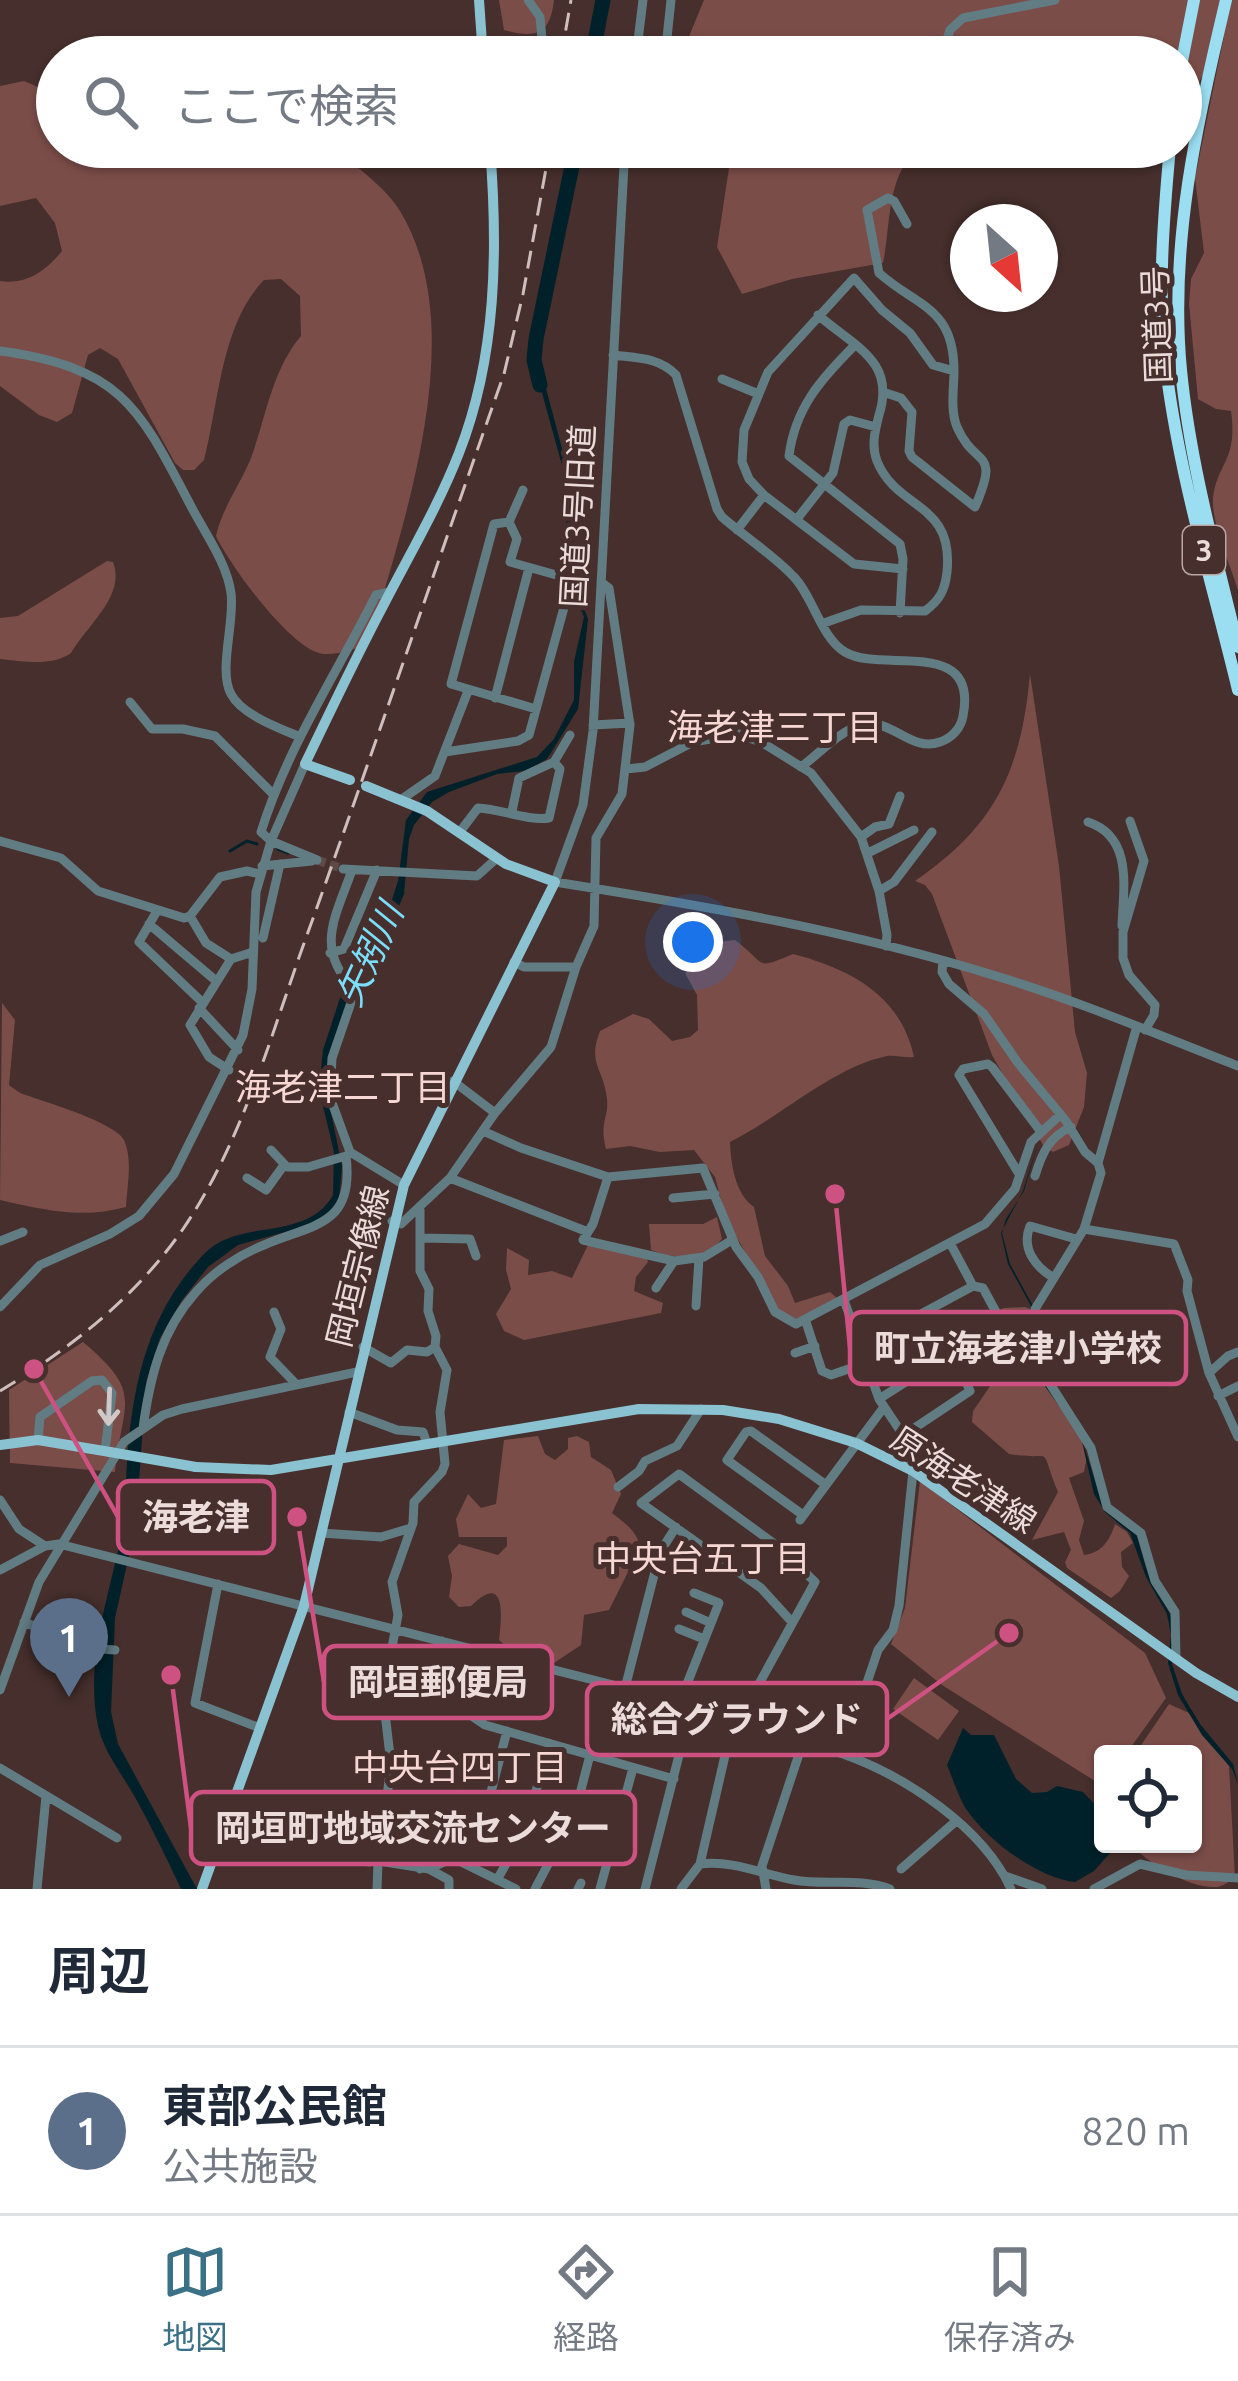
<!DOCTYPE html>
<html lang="ja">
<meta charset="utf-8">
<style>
body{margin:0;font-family:Ubuntu,"Noto Sans JP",sans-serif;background:#f6f6f7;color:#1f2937}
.controls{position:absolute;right:36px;bottom:36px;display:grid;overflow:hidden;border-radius:12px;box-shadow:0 3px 9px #0004}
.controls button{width:108px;height:108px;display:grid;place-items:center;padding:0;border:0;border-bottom:3px solid #e0e1e3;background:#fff;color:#1f2937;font:60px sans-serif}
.compass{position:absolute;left:950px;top:204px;width:108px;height:108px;border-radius:50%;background:#fff;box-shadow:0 3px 9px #0004;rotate:153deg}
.you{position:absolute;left:693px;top:942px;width:42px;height:42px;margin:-30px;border:9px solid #fff;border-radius:50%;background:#1a73e8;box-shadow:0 0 0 18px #1a73e833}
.badge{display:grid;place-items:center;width:78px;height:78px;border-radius:50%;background:#3a7186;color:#fff;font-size:39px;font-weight:700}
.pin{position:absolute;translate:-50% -99px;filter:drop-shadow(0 3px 6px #0008)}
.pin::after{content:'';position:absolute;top:63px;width:42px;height:36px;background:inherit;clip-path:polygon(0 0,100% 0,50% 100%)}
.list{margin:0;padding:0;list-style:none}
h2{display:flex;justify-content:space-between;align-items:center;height:156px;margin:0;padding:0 48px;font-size:51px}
h2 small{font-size:39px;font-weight:400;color:#747a83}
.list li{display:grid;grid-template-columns:78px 1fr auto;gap:36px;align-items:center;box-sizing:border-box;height:168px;padding:0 48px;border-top:3px solid #e0e1e3}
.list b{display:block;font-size:45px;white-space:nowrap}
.list p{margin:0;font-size:39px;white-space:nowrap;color:#747a83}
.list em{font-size:39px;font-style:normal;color:#747a83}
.icon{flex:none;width:66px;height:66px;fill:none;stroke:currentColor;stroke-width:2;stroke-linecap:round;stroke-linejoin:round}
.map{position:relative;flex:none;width:1238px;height:1889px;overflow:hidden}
.search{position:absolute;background:#fff;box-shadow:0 3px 9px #0004;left:36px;right:36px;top:36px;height:132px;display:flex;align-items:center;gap:30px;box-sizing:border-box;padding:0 42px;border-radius:66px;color:#747a83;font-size:45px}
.sheet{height:324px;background:#fff}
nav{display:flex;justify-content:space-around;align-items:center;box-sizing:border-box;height:168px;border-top:3px solid #e0e1e3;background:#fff;font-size:33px;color:#747a83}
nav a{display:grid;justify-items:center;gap:6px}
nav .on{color:#3a7186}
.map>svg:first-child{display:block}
</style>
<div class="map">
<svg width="1238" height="1889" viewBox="0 0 1238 1889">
<rect width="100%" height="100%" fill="#462f2c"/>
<path fill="#7b4d49" d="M499 0H554C550 34 537 39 504 30Z
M704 0H1238V590C1231 567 1211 522 1213 498 1217 463 1238 461 1231 411L1216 409 1198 399 1189 304 1191 279 1204 253 1195 178 1224 36 1197 86 1181 76V57H687L683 51Z
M24 81 57 95V147H335C355 167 386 187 400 211 472 330 404 518 370 641 359 649 338 655 324 654 293 653 229 564 216 536 223 506 240 485 251 458 266 417 272 370 301 336L300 296 281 279 264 280C221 324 219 402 204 460L194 470H183L175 463 118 359 100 348 88 355 72 413 57 422 39 415 0 386V281C26 285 46 271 62 251L55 223 36 198 0 206V86Z
M724 147H921C886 171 891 226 883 263L792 279 742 294 717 247 729 168Z
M107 561 113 562C126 596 87 625 71 653 51 667 23 661 0 659V618L18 616Z
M1030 674 1059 866 1075 1032 1087 1073 1084 1107 1073 1135 1069 1145 1053 1152 1043 1145 992 1055 932 894 925 885 915 881C996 825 1021 771 1030 674Z
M735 940C769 966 754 970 793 954 851 969 901 996 914 1057 905 1058 895 1055 887 1056 833 1067 779 1118 730 1142 731 1164 735 1194 754 1207L765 1256 788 1286 795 1303 830 1292 838 1299 801 1320 781 1314 726 1219 715 1177 694 1150 660 1152 630 1146 606 1149C599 1122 609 1118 607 1099 604 1068 587 1065 600 1031L633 1014 649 1019 672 1041 690 1037 698 1030 697 995 685 973 697 967 717 942Z
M2 1003 15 1020 9 1085 20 1093C42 1101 115 1122 124 1140 133 1160 127 1186 126 1207 82 1219 44 1210 0 1200Z
M717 1217 722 1239C703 1261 676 1260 651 1250L649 1224H703Z
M588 1245 645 1254 648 1262 636 1277 634 1291 663 1303 661 1313 524 1340 504 1331 496 1314 511 1289 506 1270 507 1248 529 1260 528 1275 552 1271 572 1278Z
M1025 1307 1030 1309 1033 1369 1081 1437 1087 1456 1084 1472 1069 1478 1084 1521 1079 1540 1084 1555C1102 1553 1110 1540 1115 1524L1127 1532 1133 1543 1121 1552 1122 1567 1129 1576 1120 1591 1111 1598 1067 1568 1065 1562 1071 1550 1064 1532 1032 1540 1058 1492C1037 1441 1058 1462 1009 1454L972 1422 973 1411 995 1379 971 1319 1004 1308Z
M83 1342C145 1394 122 1401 115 1472L10 1463 9 1390Z
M538 1436 545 1454 555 1460 568 1449V1438L577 1436 589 1442 591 1457 611 1470 621 1494 612 1513C625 1523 638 1532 640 1548L609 1610 584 1615 581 1645 548 1667 507 1656V1647L499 1640C502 1616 506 1571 471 1606L459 1607 449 1597 452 1576 448 1556 459 1544 498 1555 507 1546V1537H459L456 1519 468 1494 481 1508 496 1504 504 1440Z
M920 1481 1145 1653 1166 1698 1126 1754H1103V1786L942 1685 891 1644 905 1608Z
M914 1678 959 1711 938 1740 893 1709Z
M1169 1704 1189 1713 1229 1766 1235 1878C1229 1881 1224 1886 1217 1887 1190 1889 1147 1863 1131 1844H1193V1754H1135Z"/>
<path fill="#00212a" d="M534 364 540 366 572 486 570 521 574 545 571 576 588 619 578 709 547 759 525 771 497 774 449 792 432 802 414 825 409 839 404 894 394 918 355 981 326 1068V1089L342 1166 339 1199 332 1212 318 1223 238 1245 208 1267 182 1300 160 1338 146 1382 136 1524 115 1618 111 1712 118 1744 197 1889H181C167 1859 152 1828 136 1799 123 1775 104 1753 98 1726 84 1659 111 1592 123 1527 127 1506 125 1485 127 1463 132 1385 148 1312 204 1254 239 1217 306 1243 333 1195L334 1152 319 1089 323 1050 343 989 390 906 398 881 406 820 427 792 537 757 554 739 574 700V662L584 617 568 577 572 545 566 522 568 487Z
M1038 1143 1024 1191 1006 1219 1002 1233 1010 1264 1033 1306 1037 1371 1078 1427 1102 1503 1136 1533 1146 1568 1172 1618V1664L1182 1694 1200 1724 1233 1764 1238 1784 1232 1769 1202 1735 1178 1695 1168 1663 1171 1635 1167 1614 1146 1577 1130 1533 1105 1512 1094 1494 1081 1437 1035 1372 1031 1306 1008 1264 1001 1233 1023 1191Z
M963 1728 971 1735H994L1016 1779 1032 1793 1047 1792 1057 1786 1083 1792 1103 1813V1844H1118L1094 1871 1075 1882C1038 1878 988 1841 966 1809 958 1796 953 1779 947 1765Z"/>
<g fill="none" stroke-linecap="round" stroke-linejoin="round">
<path stroke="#00212a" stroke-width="3" d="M278 849 288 853
M230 851 247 841 257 844"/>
<path stroke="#00212a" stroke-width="15" d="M592 57 603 0
M540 385 534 360 536 339 576 147"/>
<path stroke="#5f4946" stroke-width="9" stroke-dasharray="9 4.5" stroke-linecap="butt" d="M317 860 343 869"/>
<path stroke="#627c84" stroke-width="9" d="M528 0 540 17 543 50 550 55
M636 57 643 0
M665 57 671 0
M700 57H730
M941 57 950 30 963 18 1055 0
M625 147 593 731 583 805 555 882C705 906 852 931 996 976 1079 1001 1158 1035 1238 1066
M818 315C855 347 896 361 879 415 875 431 871 445 877 461 897 511 954 501 947 572 945 590 940 600 925 611L861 610 824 623
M854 346C821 379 795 408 789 456L900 544 903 559 900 613
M0 351C123 368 139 407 193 510 207 536 227 564 231 593 235 622 218 671 231 694 242 715 279 728 300 737
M613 355C636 358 659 357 676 375L717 509 722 517C745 537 772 554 793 576 813 596 821 638 845 652 881 674 979 635 963 716 961 728 952 738 940 742 911 753 891 717 862 725 840 730 819 754 801 767
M722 379 756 393
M886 393 901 398 912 412 909 451 912 457 975 507C1001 447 975 469 957 427 950 410 954 388 954 371 954 307 917 307 879 273L867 210 888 198 894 201 907 224
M797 519 833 473 844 424 850 420 876 427
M509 522 494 524 451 684 536 709
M737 530 764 495
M903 569 854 564 764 495 749 479 742 462 744 430 768 372 854 278 882 310 910 333 933 365 954 371
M495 698 529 568
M130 702 152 729H183L215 736 274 795
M593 725 630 723
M445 752 518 741 529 735 568 593 560 576 510 562 517 539 509 522 523 490
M626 769 645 767 693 742 739 734 763 743 811 773 861 837 879 891 887 935 886 946
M402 799 435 776 468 691
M512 811 519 778 554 762 570 735
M1130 821 1144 861 1123 932V958L1129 975 1155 1005 1154 1015 1145 1030
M1088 822C1134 837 1123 890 1122 926
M459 833 478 808C501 809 527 821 549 818L560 769 554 762
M861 837 875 827 889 824 900 796
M0 841 61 858 98 891 184 918 190 916 220 877 247 871 260 874
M868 853 914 830
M317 860 271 841 261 832C287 748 337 673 376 595L390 592
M262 866 312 861
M343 869 477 876 496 859
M352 870C335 919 314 948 355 991L332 1058 330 1097 350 1152 404 1185
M879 891 894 882 932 832
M157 911 139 942 202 1002
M190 916 206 943 231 959
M149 924 215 980
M263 938 280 864
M330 953 344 949 377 870
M943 961 942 972 949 984 984 1014 1018 1063 1066 1121 1085 1152 1098 1163
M514 962 524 967H576
M199 1008 238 1050
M1137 1026 1098 1163 1101 1173 1084 1229 1035 1309 1038 1365 1091 1448 1107 1507 1141 1533 1155 1581 1175 1612 1176 1658
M229 1070 209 1057 190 1025 231 959 253 952
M453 1081 495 1113
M483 1131 521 1148 608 1177 703 1168 736 1247 758 1277 775 1312 796 1324 985 1224 1015 1189 1031 1142 1060 1115
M271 1150 287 1167H308L346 1156
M1019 1174 959 1075 963 1069 988 1064 992 1067 1041 1132
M1035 1176C1042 1153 1049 1137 1071 1127
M608 1177 593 1224 583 1240 674 1261
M247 1178 266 1190 284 1165
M450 1178 588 1232
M673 1198 715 1194
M392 1221 401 1224 450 1178 495 1113 551 1047 576 967 594 926 596 838 622 794 630 725 609 588 601 582
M1084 1229 1174 1244 1188 1280 1187 1291 1209 1373 1238 1437
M423 1238 470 1239 476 1256
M0 1241 23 1232
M1054 1278C1035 1267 1021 1248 1030 1226L1076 1239
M973 1286 983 1288 996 1312
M656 1288 674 1261 704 1257 732 1240
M696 1306 699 1258
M0 1307 40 1265 110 1234 139 1216 174 1174 243 1035 252 989 256 892 271 841 305 764
M274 1312 281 1329 270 1357 296 1384
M806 1322 822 1371 831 1375 866 1363
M905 1322 929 1367
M363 1347 391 1363 407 1350 427 1352 435 1347
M860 1347 973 1286 950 1243
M795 1353 815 1346
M1209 1373 1228 1356 1238 1352
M1218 1396 1238 1386
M879 1399 953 1352 970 1391 904 1435
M349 1412 397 1430 423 1432 427 1444
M143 1428C150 1377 161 1331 196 1292 213 1272 239 1255 264 1245 313 1224 355 1226 346 1156
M38 1440 40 1417 92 1381 102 1380 112 1393 105 1451
M618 1487 639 1471 645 1461 677 1446 701 1409
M0 1500 19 1529 45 1546
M803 1515 727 1460 746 1432 751 1431 826 1485
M800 1520 884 1407
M321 1533 381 1537 411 1528
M0 1570 45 1546 59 1544 625 1688 843 1754C905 1776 983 1827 1011 1889
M218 1584 195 1703 260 1728
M686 1612 711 1623
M24 1622 88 1648 115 1650
M679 1629 704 1639
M442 1641 443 1662 437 1681 460 1708 485 1725 674 1779
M625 1688 660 1552 676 1527
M0 1690 39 1582 124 1442 163 1415 182 1409 357 1372
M679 1704 719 1603 694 1593
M738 1722 815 1582 780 1548 679 1474 641 1503 761 1588 791 1621
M843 1754 878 1650 893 1630 899 1606 913 1471 909 1444 879 1399 844 1300
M0 1768 117 1838
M386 1802 428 1812
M438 1814 462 1818 483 1830
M384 1822 420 1869
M224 1830 298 1848 429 1869 449 1880V1889
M369 1862 375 1836 384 1822 391 1764 383 1696 398 1615 392 1582 413 1523 414 1502 442 1472 445 1464 440 1412 447 1370 435 1347 436 1336 428 1311 429 1289 420 1271V1206
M466 1863 495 1808 490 1796 507 1731
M700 1864 733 1721
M429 1869 453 1858 516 1889
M901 1869 955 1822
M1005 1876 1042 1889
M497 1880 526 1828 549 1743
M37 1889 46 1796
M377 1889 378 1863
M535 1889 554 1853 566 1848 590 1755
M578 1889 581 1883
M600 1889 633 1768
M645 1889 691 1708
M681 1889 700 1864C734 1860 761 1874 794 1880 825 1886 859 1877 890 1889
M766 1889 762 1866 803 1742
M1094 1889 1140 1864 1186 1875 1238 1878"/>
<path stroke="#8bc2d2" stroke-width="10" d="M479 0 483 57
M350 780 305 764C330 712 355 659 382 608 408 557 438 507 459 453 497 356 498 249 490 147
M0 1445 38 1440 110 1452
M196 1467 271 1470 639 1409 723 1410 779 1419 856 1443 913 1471 1196 1673 1238 1697
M202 1889 304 1606 404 1185 555 882 506 864 427 811 366 786"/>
<path stroke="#9bddf1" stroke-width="12" d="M1226 0C1197 121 1169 244 1181 370 1190 463 1216 556 1238 647
M1181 66 1194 0
M1170 147C1163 223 1157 300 1167 376 1181 482 1213 586 1238 690"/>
<path stroke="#cfbebc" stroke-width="3" stroke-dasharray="18 9" stroke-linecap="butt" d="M561 57 571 0
M0 1391C71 1348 135 1298 183 1229 243 1141 271 1034 307 935 374 749 438 561 504 374L523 294 550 147"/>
<path stroke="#8bc2d2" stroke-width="10" d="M110 1452 196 1467"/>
</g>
<defs><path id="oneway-shaft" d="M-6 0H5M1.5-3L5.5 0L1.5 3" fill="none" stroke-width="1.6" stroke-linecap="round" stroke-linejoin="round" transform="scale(3)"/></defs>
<use stroke="#d0c8c8" href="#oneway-shaft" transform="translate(109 1407) rotate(92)"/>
<g text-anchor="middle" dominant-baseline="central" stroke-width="10" stroke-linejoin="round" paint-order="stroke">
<rect fill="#462f2c" stroke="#baa7a5" stroke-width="3" x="1183" y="526" width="42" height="48" rx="9"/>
<g font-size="30" font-weight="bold" fill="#ebdbd9">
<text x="1204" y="550">3</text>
</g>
<g font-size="33" fill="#ebdbd9" stroke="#462f2c">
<text transform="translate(1156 325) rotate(-92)">国道3号</text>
<text transform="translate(577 516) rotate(-87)">国道3号旧道</text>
<text transform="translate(357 1266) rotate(-76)">岡垣宗像線</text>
<text transform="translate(964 1479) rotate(33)">原海老津線</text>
</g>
<g font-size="36" fill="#f7d7d4" stroke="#462f2c">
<text x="775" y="726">海老津三丁目</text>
<text x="343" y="1086">海老津二丁目</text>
<text x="703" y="1557">中央台五丁目</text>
<text x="460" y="1766">中央台四丁目</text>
</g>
<g font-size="36" font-style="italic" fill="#7bdffc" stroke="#462f2c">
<text transform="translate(369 954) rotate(-65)">矢矧川</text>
</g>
</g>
<path fill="none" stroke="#ce5281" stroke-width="4.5" d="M835 1194L850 1348M34 1369L118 1517M297 1517L324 1682M1009 1633L887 1719M171 1675L191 1828"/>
<g fill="#ce5281" stroke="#462f2c" stroke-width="4.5">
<circle cx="835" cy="1194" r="12"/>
<circle cx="34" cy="1369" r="12"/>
<circle cx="297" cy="1517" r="12"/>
<circle cx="1009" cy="1633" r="12"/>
<circle cx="171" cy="1675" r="12"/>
</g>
<g fill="#462f2c" stroke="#ce5281" stroke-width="4.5">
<rect x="850" y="1312" width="336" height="72" rx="12"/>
<rect x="118" y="1481" width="156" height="72" rx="12"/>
<rect x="324" y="1646" width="228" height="72" rx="12"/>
<rect x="587" y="1683" width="300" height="72" rx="12"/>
<rect x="191" y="1792" width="444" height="72" rx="12"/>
</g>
<g font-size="36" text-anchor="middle" font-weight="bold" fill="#ebdbd9">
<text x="1018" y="1361">町立海老津小学校</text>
<text x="196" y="1530">海老津</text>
<text x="438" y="1695">岡垣郵便局</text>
<text x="737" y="1732">総合グラウンド</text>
<text x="413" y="1841">岡垣町地域交流センター</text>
</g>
</svg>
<div class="controls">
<button><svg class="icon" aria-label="locate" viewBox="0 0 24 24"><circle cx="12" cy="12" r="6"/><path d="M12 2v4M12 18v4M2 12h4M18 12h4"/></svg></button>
</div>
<svg class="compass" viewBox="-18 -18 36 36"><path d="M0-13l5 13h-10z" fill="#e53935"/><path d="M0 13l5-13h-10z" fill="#747a83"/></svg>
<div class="you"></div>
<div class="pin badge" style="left:69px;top:1697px;background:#5c6f8a">1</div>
<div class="search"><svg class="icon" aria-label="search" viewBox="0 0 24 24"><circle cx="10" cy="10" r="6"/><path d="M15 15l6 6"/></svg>ここで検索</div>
</div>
<section class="sheet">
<h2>周辺<small></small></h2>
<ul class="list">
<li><span class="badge" style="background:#5c6f8a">1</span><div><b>東部公民館</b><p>公共施設</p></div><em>820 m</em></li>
</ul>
</section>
<nav>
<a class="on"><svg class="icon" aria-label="map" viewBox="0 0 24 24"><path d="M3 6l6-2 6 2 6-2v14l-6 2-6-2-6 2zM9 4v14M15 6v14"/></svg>地図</a>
<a><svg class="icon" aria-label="directions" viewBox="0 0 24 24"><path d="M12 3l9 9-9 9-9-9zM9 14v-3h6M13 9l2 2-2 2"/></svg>経路</a>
<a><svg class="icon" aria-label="saved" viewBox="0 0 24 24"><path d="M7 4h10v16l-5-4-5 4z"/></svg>保存済み</a>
</nav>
